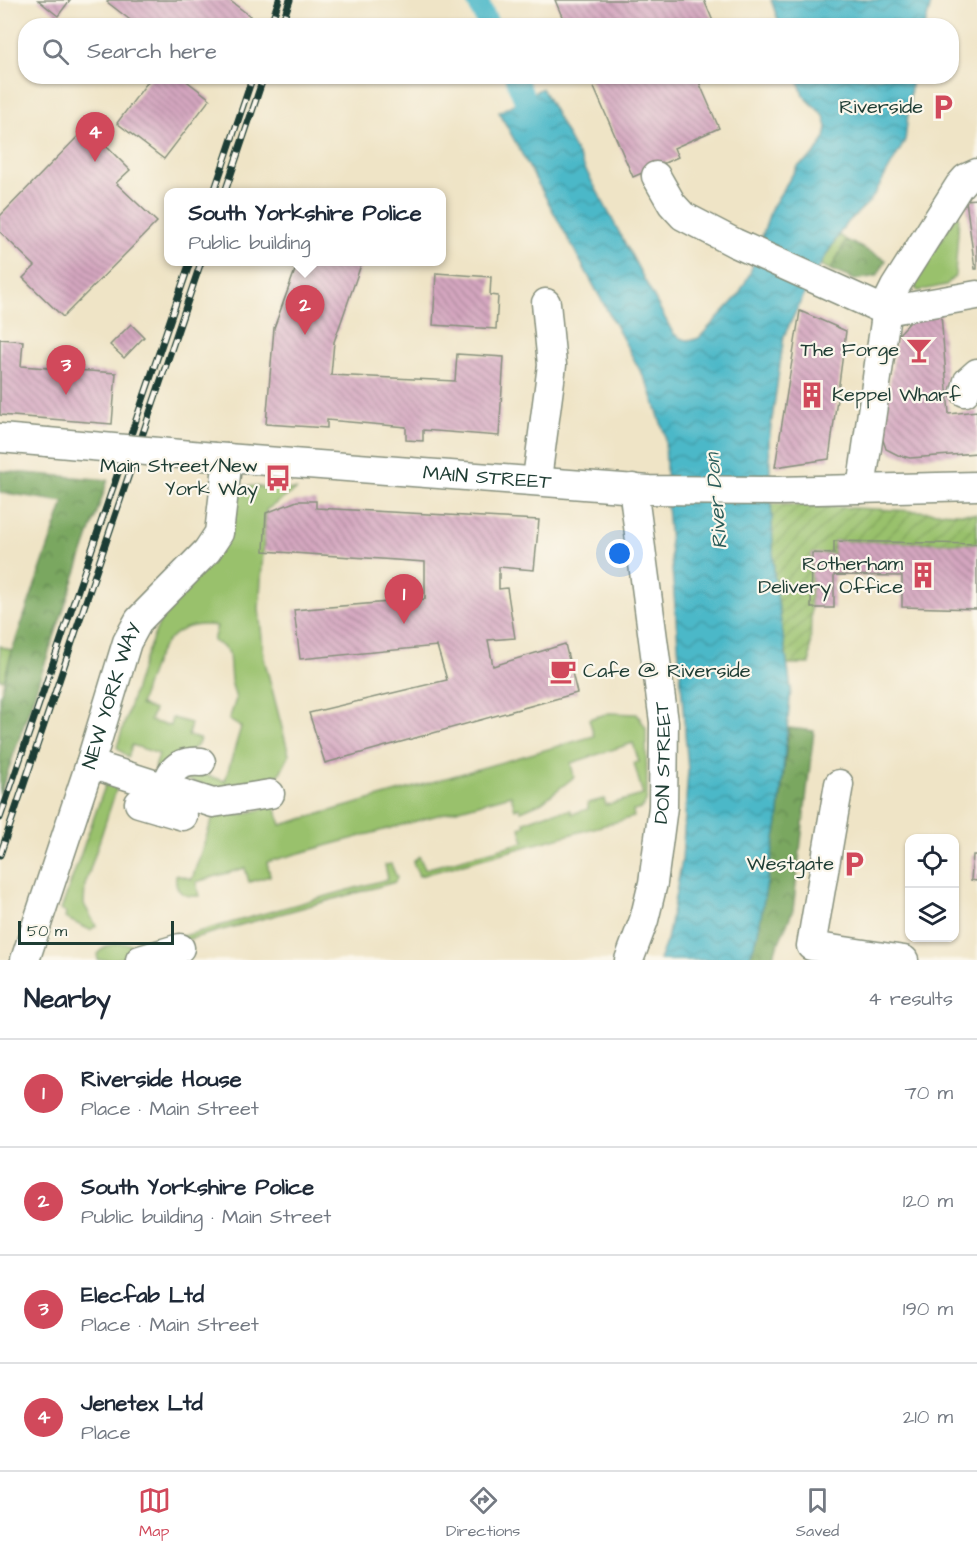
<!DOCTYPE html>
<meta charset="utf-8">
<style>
body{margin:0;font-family:"Architects Daughter",sans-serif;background:#f2f2f3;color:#1f2937}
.controls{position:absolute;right:18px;bottom:18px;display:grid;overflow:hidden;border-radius:12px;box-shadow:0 2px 4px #0004}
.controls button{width:54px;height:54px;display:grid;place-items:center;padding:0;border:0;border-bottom:2px solid #e0e1e3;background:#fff;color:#1f2937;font:30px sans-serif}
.scale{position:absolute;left:18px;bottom:15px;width:156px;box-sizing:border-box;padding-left:6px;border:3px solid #1f3d34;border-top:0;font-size:16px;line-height:21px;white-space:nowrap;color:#1f3d34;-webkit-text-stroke:4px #fbf7ec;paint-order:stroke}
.you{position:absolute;left:620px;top:554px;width:21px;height:21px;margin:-15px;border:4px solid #fff;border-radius:50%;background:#1a73e8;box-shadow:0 0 0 9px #1a73e833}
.badge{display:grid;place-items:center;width:39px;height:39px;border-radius:50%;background:#d1495b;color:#fff;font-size:20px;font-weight:700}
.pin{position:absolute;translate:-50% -50px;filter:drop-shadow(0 2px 3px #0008)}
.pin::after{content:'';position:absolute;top:32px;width:21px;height:18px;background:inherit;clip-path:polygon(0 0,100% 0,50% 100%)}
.popup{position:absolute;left:164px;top:188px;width:282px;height:78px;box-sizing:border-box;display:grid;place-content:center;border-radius:12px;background:#fff;filter:drop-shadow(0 2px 4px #0005);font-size:20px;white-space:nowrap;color:#747a83}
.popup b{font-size:22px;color:#1f2937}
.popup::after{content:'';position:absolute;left:50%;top:100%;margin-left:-12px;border:12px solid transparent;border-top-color:#fff}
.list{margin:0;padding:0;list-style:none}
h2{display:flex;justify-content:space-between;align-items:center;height:78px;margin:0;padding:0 24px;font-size:26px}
h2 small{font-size:20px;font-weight:400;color:#747a83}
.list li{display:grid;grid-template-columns:39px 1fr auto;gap:18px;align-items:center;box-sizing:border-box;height:108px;padding:0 24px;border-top:2px solid #e0e1e3}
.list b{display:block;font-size:22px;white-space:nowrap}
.list p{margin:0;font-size:20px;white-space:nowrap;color:#747a83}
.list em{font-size:20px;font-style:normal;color:#747a83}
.icon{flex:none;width:33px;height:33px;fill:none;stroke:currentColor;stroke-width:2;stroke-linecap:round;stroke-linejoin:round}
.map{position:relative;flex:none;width:977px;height:960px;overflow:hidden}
.search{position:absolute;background:#fff;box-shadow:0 2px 4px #0004;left:18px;right:18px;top:18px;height:66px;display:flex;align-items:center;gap:15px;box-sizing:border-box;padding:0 21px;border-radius:24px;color:#747a83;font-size:22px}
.sheet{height:510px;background:#fff}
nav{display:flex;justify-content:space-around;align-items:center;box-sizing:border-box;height:84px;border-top:2px solid #e0e1e3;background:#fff;font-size:16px;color:#747a83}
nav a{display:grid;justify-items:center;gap:3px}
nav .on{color:#d1495b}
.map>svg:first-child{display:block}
</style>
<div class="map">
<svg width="977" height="960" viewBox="0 0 977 960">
<defs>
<pattern id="forest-crowns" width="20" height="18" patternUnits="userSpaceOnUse" patternTransform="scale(1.5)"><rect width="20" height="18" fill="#7aa760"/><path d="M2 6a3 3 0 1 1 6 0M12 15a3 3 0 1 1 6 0" fill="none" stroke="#638950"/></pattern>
<pattern id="garden-furrows" width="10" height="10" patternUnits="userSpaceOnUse" patternTransform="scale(1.5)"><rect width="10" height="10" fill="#99c16c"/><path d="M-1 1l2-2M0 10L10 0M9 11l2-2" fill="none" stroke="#7c9e5a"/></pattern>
<pattern id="water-waves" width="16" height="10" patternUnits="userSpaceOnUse" patternTransform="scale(1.5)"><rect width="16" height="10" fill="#4cb8c8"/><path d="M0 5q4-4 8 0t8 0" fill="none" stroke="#3f97a3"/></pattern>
<pattern id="building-back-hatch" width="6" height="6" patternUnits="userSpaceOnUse" patternTransform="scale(1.5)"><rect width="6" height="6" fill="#d4a6bf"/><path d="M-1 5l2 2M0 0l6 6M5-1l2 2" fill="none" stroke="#ab889c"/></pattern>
</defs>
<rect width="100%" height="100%" fill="#fbf7ec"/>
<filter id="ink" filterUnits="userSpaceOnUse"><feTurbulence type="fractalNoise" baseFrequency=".0167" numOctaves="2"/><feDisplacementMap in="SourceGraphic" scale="12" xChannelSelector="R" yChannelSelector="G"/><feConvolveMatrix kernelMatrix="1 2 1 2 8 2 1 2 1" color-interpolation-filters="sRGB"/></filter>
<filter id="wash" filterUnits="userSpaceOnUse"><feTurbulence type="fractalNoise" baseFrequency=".008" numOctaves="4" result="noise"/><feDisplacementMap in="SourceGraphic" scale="24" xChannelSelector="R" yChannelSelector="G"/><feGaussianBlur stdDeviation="1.35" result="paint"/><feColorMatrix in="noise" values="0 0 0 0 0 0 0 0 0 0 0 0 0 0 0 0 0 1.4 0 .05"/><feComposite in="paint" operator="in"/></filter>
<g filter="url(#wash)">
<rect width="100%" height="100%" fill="#efe4c6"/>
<path fill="#99c16c" stroke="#5c7f50" stroke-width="1.5" d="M957 214 959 217 955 276 946 285 918 291 913 285Z
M839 235 846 240 831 270 820 265Z
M236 485 296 490 266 510 259 609 264 658 289 755 279 775 215 788 180 778 189 770 225 781 241 727 229 720 236 699 231 681 229 653 225 648 213 641 217 626C162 617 154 664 140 705L154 710 150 721 170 726 172 718 191 723 188 736 200 739 197 746 161 770 155 768 159 754 132 745 128 758 117 747 143 663 168 601Z
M0 646 12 651 4 680 0 679Z
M609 713 637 714 646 728 647 793 646 802 641 809 633 811 634 817 419 876 413 862 419 856 425 869 524 842 520 828 525 826 524 822 549 813 571 810 572 814 588 809V803L604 799 606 805 643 795 634 763 639 762 633 743 571 763 574 777 542 802 521 811 519 807 515 809 511 795 267 862 270 876 249 882 245 868 196 882 199 896C183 898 174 891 176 875L192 879 213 817 176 794 239 815 275 806 281 825 594 736 589 719Z
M109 775 118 784 85 885 84 904 96 926 90 930 65 918 66 913 61 910Z
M391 864 397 878 395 882 114 960H98L97 954C113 937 130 946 151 945L388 879 385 865Z"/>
<path fill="url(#forest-crowns)" stroke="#4c724a" stroke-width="1.5" d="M846 240 886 260 877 276 855 280 831 270Z
M0 471 108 480 0 794V696L12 651 64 502 0 492Z
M789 728 814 731 793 910 771 960H748L757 938 778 822Z"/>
<path fill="url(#garden-furrows)" stroke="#5c7f50" stroke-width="1.5" d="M771 504 977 514V544L834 541V554H812L810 664H787L774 575Z"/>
<path fill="url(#water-waves)" stroke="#367a7e" stroke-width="1.5" d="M771 0H932L925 26 780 25Z
M797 77H912L905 141 871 200 844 226 812 278 784 336 769 441 774 575 791 689 778 822 757 938 748 960H659L667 940 682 860 688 770 667 506 665 435 649 387 499 112 542 88 673 333C681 340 690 342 699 338L738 296 750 273 771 209 797 167 814 155 825 138 827 127 824 116 803 95Z"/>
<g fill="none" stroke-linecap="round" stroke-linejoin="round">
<path stroke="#4cb8c8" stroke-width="22" d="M477 0 489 26
M515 76 535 125"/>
</g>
<g id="blocks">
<path fill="url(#building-back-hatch)" d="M38 0H70L58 16Z
M109 0H229L250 16 243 26H138L107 2Z
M555 0H704L715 26H566Z
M152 76H180L210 99 164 159 117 123Z
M589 76H713L699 82 719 128 674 148 678 157 633 177Z
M87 127 130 170 116 183 157 222 63 317 23 278 35 266 0 232V216Z
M977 199V269H975L966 200Z
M298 262H362L334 342 331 375 455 381 457 354 504 357 499 436 423 430V441L406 440V427L327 420V428L266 424 274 328Z
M436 273 491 277 490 295 498 296 496 329 433 325Z
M800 311 846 331 829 459 775 467Z
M941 314 949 414 977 411V453L910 458 898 455 886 449 882 437 897 336 911 321Z
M131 324 144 337 124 358 110 345Z
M0 339 23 341 21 366 116 373 112 424 0 415Z
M297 501H316V508L539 520 534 570 499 567V589L507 588 515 638 488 640 493 666 565 644 577 693 325 763 309 713 447 680 437 646 300 659 294 610 425 599V562L264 551 266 513Z
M834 541 977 544V609L902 607V576L834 575V608H811L812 553 834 554Z
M973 855H977V881L971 880Z"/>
</g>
</g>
<g filter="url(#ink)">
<use href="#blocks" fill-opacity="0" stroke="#87907d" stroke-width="1.5"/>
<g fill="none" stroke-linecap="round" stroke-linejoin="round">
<g stroke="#87907d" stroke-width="31">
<g id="minor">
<path d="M656 176 672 204 683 216 735 243 886 311"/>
<path d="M886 311 977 295"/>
<path d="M965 392 968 381 977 373"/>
<path d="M0 438 47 442"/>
<path id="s1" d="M214 457 649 490 778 491 977 486"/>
<path d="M537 479 552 365 546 303"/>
<path d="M861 489 888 301 895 287 959 186 966 178 977 173"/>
<path d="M90 764 213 803 270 794"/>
<path d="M839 784 811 946 904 960"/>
<path d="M139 803 183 816"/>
<path d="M160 809C168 783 167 759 201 762"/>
<path id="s2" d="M25 960 90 764 127 642 139 620 207 551 219 533 228 458"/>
<path d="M140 960 180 948"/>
<path id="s3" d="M629 960 644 920 653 883 663 807 664 722 633 488"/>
</g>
</g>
<use href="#minor" stroke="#fff" stroke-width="28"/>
<g stroke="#1f3d34" stroke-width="7">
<path id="rail" d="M270 26 279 0
M281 26 290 0
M214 192 253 76
M225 192 264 76
M0 818 190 262
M0 855 201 262"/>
</g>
<use href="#rail" stroke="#fbf7ec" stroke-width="4.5" stroke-dasharray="14" stroke-linecap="butt"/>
<g stroke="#87907d" stroke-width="31" stroke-linecap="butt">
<path id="minor-bridge" d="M47 442 214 457"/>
</g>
<use href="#minor-bridge" stroke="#fff" stroke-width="28"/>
</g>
</g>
<defs>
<g id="parking-bare" transform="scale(2.07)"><path d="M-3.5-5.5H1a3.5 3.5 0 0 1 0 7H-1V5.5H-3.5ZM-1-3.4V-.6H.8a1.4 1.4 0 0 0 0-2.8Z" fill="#d1495b" stroke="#fbf7ec" stroke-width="2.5" paint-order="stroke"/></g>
<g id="bar-bare" transform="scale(2.07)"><path d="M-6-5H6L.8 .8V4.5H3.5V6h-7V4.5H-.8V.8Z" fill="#d1495b" stroke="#fbf7ec" stroke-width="2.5" paint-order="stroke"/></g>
<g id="building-bare" transform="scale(2.07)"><path d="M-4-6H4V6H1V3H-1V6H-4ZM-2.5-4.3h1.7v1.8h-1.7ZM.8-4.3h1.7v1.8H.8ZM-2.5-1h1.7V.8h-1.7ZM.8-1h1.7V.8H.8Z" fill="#d1495b" stroke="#fbf7ec" stroke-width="2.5" paint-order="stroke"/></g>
<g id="bus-bare" transform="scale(2.07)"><path d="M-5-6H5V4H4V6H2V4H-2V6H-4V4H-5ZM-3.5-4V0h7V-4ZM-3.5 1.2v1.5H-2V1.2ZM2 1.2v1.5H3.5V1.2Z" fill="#d1495b" stroke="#fbf7ec" stroke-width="2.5" paint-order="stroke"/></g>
<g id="cafe-bare" transform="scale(2.07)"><path d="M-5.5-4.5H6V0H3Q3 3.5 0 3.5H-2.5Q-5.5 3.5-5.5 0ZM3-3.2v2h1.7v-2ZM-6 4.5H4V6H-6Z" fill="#d1495b" stroke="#fbf7ec" stroke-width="2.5" paint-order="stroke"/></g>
</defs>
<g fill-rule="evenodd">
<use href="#parking-bare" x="943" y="107"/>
<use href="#bar-bare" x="919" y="350"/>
<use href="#building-bare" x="812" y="395"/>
<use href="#bus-bare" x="278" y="478"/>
<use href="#building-bare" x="923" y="575"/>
<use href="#cafe-bare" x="563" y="671"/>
<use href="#parking-bare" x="854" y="864"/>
</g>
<g text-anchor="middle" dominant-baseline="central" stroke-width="4.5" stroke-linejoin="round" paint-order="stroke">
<g font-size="20" fill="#1f3d34" stroke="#fbf7ec" text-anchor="end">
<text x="923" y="107">Riverside</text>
<text x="899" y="350">The Forge</text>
<text x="832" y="395" text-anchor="start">Keppel Wharf</text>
<text x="258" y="466">Main Street/New<tspan x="258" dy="23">York Way</tspan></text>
<text x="903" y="564">Rotherham<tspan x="903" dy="23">Delivery Office</tspan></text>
<text x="583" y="671" text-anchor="start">Cafe @ Riverside</text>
<text x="834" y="864">Westgate</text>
</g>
<g font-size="20" fill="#1f3d34" stroke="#fbf7ec">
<text stroke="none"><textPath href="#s1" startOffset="274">MAIN STREET</textPath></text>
<text stroke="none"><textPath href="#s2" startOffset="278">NEW YORK WAY</textPath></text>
<text stroke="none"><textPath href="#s3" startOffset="202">DON STREET</textPath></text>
</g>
<g font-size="21" font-style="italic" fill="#2a5c59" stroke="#fbf7ec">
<text transform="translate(716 501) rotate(-95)">River Don</text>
</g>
</g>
</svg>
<div class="controls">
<button><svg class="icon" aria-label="locate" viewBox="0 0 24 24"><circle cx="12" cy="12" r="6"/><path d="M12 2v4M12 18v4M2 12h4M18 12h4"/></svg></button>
<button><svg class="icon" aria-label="layers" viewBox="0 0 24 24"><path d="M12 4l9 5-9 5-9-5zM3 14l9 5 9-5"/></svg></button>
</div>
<div class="scale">50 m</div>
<div class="you"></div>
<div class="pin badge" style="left:404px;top:624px">1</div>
<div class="pin badge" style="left:305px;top:335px">2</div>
<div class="popup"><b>South Yorkshire Police</b>Public building</div>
<div class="pin badge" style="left:66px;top:395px">3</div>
<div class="pin badge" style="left:95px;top:162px">4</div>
<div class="search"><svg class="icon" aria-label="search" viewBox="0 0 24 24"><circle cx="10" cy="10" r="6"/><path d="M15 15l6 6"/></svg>Search here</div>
</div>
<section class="sheet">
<h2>Nearby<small>4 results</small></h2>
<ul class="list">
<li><span class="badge">1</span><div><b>Riverside House</b><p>Place · Main Street</p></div><em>70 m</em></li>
<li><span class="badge">2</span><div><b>South Yorkshire Police</b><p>Public building · Main Street</p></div><em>120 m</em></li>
<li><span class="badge">3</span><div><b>Elecfab Ltd</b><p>Place · Main Street</p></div><em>190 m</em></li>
<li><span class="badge">4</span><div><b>Jenetex Ltd</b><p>Place</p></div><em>210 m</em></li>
</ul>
</section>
<nav>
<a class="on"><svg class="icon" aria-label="map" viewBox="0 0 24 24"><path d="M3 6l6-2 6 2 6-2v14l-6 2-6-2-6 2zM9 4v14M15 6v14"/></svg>Map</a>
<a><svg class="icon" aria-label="directions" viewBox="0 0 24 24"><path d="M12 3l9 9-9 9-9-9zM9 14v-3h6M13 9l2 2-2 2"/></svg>Directions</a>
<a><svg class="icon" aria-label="saved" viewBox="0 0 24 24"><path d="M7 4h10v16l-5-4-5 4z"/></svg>Saved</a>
</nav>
